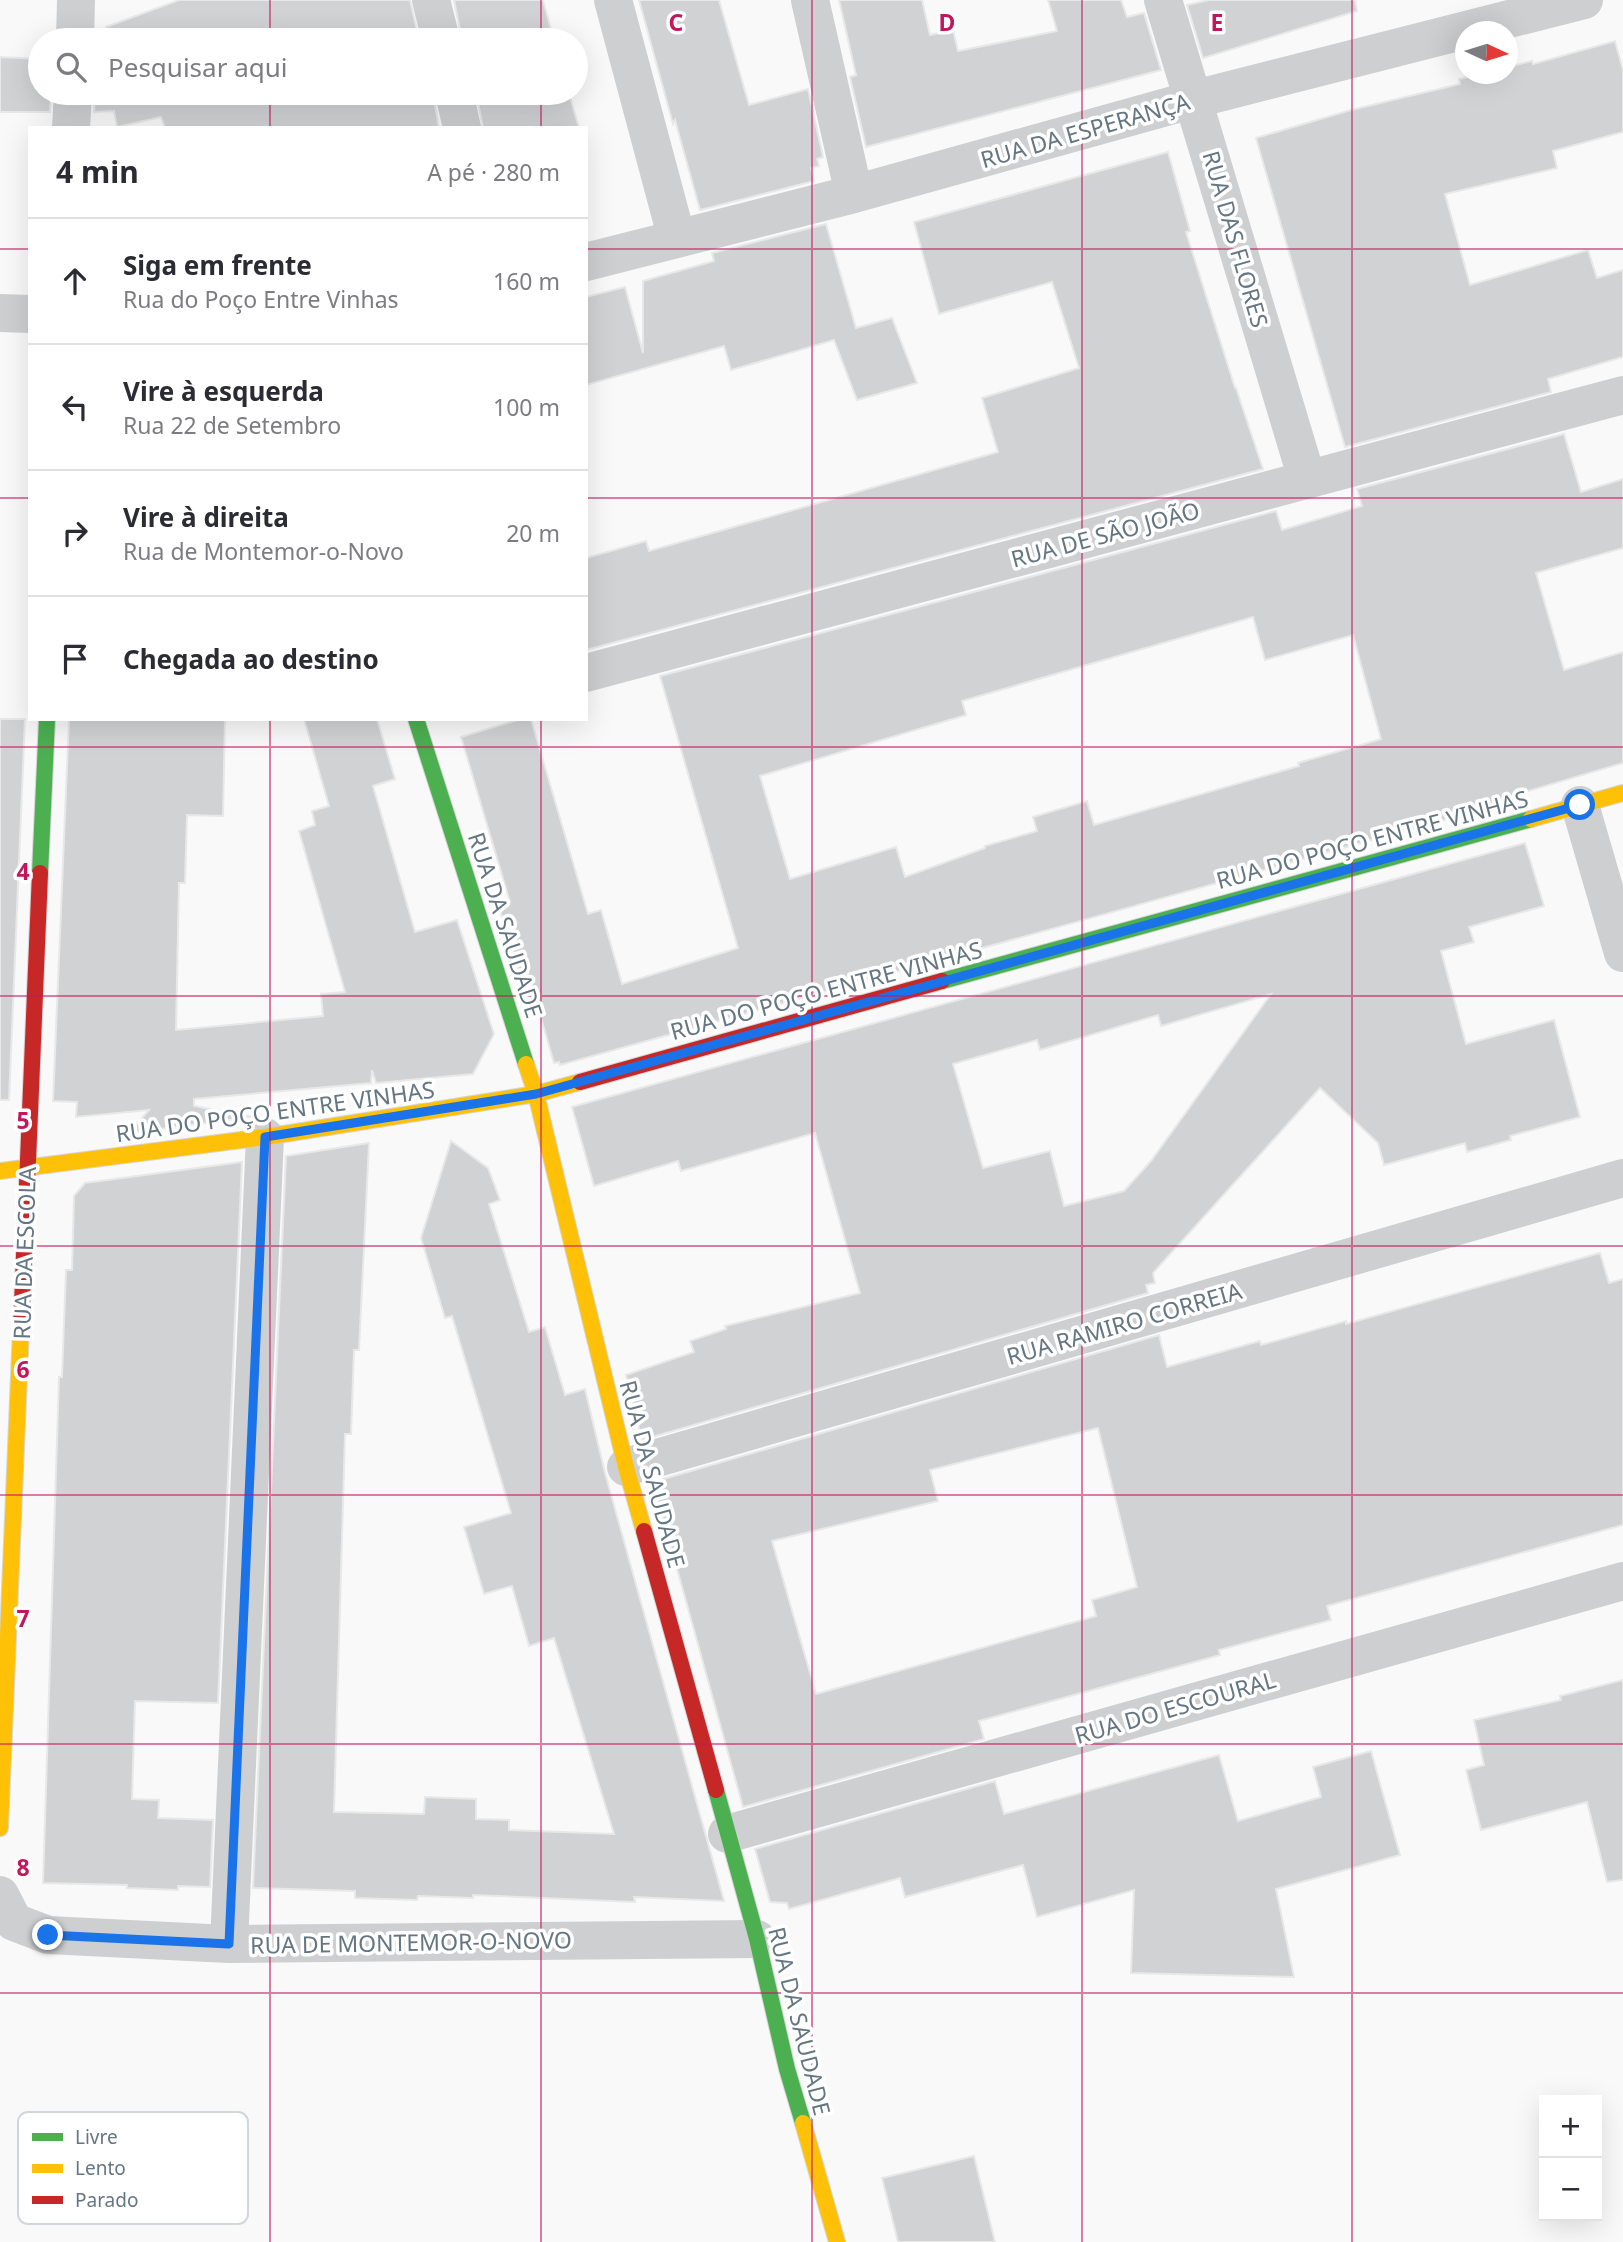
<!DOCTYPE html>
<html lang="pt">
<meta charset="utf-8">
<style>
body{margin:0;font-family:"Noto Sans",sans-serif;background:#f2f2f3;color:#2b2b33}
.controls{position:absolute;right:21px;bottom:21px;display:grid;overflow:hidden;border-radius:0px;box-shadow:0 7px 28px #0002}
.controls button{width:63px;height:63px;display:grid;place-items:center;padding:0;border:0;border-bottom:2px solid #e1e1e2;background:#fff;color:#2b2b33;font:35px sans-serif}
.compass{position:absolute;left:1455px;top:21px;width:63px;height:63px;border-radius:50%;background:#fff;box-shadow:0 7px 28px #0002;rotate:94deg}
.stop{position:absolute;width:21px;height:21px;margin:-16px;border:5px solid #1a73e8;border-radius:50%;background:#fff}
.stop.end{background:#1a73e8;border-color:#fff;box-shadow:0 2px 7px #0008}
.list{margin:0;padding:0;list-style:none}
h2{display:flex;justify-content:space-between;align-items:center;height:91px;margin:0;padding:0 28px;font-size:30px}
h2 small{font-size:23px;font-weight:400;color:#7c7c81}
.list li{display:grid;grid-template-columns:46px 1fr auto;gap:21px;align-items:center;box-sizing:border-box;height:126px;padding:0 28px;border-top:2px solid #e1e1e2}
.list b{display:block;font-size:26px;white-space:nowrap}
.list p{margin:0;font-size:23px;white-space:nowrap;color:#7c7c81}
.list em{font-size:23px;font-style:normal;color:#7c7c81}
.icon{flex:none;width:38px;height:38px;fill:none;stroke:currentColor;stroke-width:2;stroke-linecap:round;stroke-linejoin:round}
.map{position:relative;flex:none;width:1623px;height:2242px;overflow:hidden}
.search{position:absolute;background:#fff;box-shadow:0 7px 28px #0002;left:28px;top:28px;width:560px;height:77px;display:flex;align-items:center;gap:18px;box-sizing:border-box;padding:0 24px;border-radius:38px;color:#7c7c81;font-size:26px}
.panel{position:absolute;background:#fff;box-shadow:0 7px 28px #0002;left:28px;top:126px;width:560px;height:595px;border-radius:0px}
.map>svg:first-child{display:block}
</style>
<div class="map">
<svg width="1623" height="2242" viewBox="0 0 1623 2242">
<rect width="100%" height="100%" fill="#f9f9f9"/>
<path fill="#d0d2d3" stroke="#e8e8e8" stroke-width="2" fill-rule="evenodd" d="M179 0H410L419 40H106V27Z
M454 0H543L554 40H462Z
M639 0H719L749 105 808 89 823 157 817 159 819 166 811 168 814 181 700 210 675 120 673 124Z
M839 0H922L930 35 953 30 958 51 1057 31 1048 0H1121L1127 17 1144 13 1161 70 866 147 850 77 856 75Z
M1209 0H1355L1357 11 1203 58 1187 5Z
M1615 41 1623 70V132L1553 151 1557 168 1445 194 1470 285 1588 250 1597 278 1623 270V357L1548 379 1551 392 1345 447 1256 138 1351 110 1460 84 1459 79 1481 74H1508V67L1532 61 1533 64Z
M0 57 40 59V93H51L50 112H0Z
M95 93H433L439 128H165L161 117 117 127 114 111 94 112Z
M476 93H569L579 128H483Z
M1168 152 1190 231 1186 232 1235 388H1236L1263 469 586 650V558L646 541 649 551 998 452 982 398 1079 368 1052 282 939 314 914 222Z
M826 224 856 328 892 318 917 383 857 400 834 340 731 370 724 346 586 385V297L625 287 643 353V281L714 261 712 253Z
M1564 434 1581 492 1623 479V548L1536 573 1564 670 1623 652V763L1511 796 1513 801 560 1065 559 1062 554 1063 527 969 522 979 499 907 508 905 510 902 461 737 521 719H531L588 914 601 910 622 984 738 948 660 676 1276 511 1282 530 1362 506 1357 489ZM1253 617 1265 660 1353 635 1381 739 1298 763 1299 766 1094 825 1087 801 1033 817 1037 831 985 846V848L905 877 896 847 790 879 760 776 966 715 962 701Z
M0 719H25L9 1100H0Z
M69 719H225L223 816 187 815 185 883H179L176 1030 323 1016 321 994 345 992 299 831 315 825 312 811 329 806 304 719H377L395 779 373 786 415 932 457 920 494 1034 473 1074 376 1083 372 1070 371 1083 194 1099V1106L253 1117 129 1133 149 1110 76 1117 77 1102 53 1101Z
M1525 843 1544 906 1469 927 1474 942 1441 951 1466 1044 1554 1020 1580 1117 1510 1136 1511 1140 1467 1152 1465 1143 1384 1165 1378 1143 1320 1088 1153 1273 1155 1283 1146 1285 1148 1293 642 1440 626 1375 694 1352 690 1341 726 1329 725 1326 860 1293 815 1133 681 1171 678 1161 594 1186 572 1107ZM1271 994 1151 1161 1124 1191 1064 1206 1050 1151 983 1168 953 1064 1037 1040 1040 1050 1158 1015 1161 1026Z
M451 1141 488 1168 500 1200 489 1204 529 1332 545 1327 565 1395 585 1389 605 1473 724 1901 634 1897 635 1902 473 1895V1898L418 1896 417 1900 355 1898V1891L253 1888 286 1156 369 1143 359 1350H354L351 1434H345L334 1812 424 1814 425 1797 476 1799V1819L509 1820V1830L614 1834 554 1638 529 1646 512 1586 484 1594 464 1527 511 1513 452 1316 445 1318 421 1238Z
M242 1162 218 1703 135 1701 132 1799 159 1800 158 1818 213 1820 210 1887 178 1886V1890L127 1888V1885L43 1883 59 1377H62L66 1270H72L74 1196 85 1183Z
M1600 1253 1609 1283 1623 1279V1525L1327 1606 1331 1620 1219 1650 1220 1655 979 1721 984 1739 743 1807 653 1482 1159 1335 1167 1367 1260 1341 1261 1345 1346 1321V1324ZM1098 1428 1137 1587 1092 1600 1096 1616 816 1694 772 1541 938 1501 930 1470Z
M1623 1680V1880L1607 1882 1587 1802 1481 1830 1466 1770 1484 1765 1474 1720 1561 1700 1560 1696Z
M1371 1751 1400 1855 1276 1889 1294 1977 1131 1973 1134 1890 1037 1917 1023 1865 905 1897 900 1878 789 1909 787 1903 770 1902 755 1849 995 1781 1004 1814 1219 1755 1238 1821 1321 1797 1313 1767Z
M974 2156 995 2242H898L882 2178Z"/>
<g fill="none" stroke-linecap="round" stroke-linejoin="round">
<g stroke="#d5d6d7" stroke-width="18">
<path id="fast" d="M416 719 526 1064
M40 873 47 719
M942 981 1531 819
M716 1790 757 1939 787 2069 803 2123"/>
</g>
<g stroke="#d5d6d7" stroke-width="18">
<path id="slow" d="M1531 819 1623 793
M526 1064 536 1094 626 1467 644 1531
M0 1171 265 1137 536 1094 580 1082
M0 1828 21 1328
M803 2123 837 2242"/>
</g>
<g stroke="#d5d6d7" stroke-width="18">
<path id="jam" d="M580 1082 942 981
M21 1328 40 873
M644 1531 716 1790"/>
</g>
<path stroke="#cecfd0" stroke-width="38" d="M431 0 441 40
M613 0 677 239
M810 0 854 194
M1163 0 1307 479
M75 40 76 0
M454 93 462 128
M71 128 73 93
M586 262 854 194 1195 99 1584 0
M0 313 30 314
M586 673 1623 395
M1580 805 1623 953
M626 1467 1623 1178
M727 1834 1623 1581
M0 1895 14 1922 48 1935 229 1944 757 1939
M229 1944 265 1137"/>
<use href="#fast" stroke="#4caf50" stroke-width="16"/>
<use href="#slow" stroke="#ffc107" stroke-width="16"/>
<use href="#jam" stroke="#c62828" stroke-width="16"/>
</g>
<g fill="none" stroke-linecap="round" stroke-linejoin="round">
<path stroke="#1a73e8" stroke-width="9" d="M48 1935 229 1944 265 1137 536 1094 1580 805"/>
</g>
<path fill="none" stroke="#c2185b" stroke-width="2" stroke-opacity="0.55" d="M270 0V40M541 0V40M812 0V2242M1082 0V2242M1352 0V2242M270 93V128M541 93V128M0 249H30M586 249H1623M0 498H30M586 498H1623M270 719V2242M541 719V2242M0 747H1623M0 996H1623M0 1246H1623M0 1495H1623M0 1744H1623M0 1993H1623"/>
<g text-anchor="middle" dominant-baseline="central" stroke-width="7" stroke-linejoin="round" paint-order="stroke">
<g font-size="23" fill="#657683" stroke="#fff">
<text transform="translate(1085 130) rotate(-16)">RUA DA ESPERANÇA</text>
<text transform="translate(1236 239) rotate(74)">RUA DAS FLORES</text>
<text transform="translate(1105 534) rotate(-15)">RUA DE SÃO JOÃO</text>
<text transform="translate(1372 839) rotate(-15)">RUA DO POÇO ENTRE VINHAS</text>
<text transform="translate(506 925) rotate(72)">RUA DA SAUDADE</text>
<text transform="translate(826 990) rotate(-15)">RUA DO POÇO ENTRE VINHAS</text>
<text transform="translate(275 1111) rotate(-8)">RUA DO POÇO ENTRE VINHAS</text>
<text transform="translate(24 1253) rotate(-88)">RUA DA ESCOLA</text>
<text transform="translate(1124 1323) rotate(-16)">RUA RAMIRO CORREIA</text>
<text transform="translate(653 1474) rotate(75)">RUA DA SAUDADE</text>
<text transform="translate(1175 1707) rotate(-16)">RUA DO ESCOURAL</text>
<text transform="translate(411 1942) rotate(-1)">RUA DE MONTEMOR-O-NOVO</text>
<text transform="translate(800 2021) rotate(76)">RUA DA SAUDADE</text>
</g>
</g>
<rect x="18" y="2112" width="230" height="112" rx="10" fill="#fff" stroke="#d1d6da" stroke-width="2"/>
<rect x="32" y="2133" width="31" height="8" fill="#4caf50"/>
<rect x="32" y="2164" width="31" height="9" fill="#ffc107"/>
<rect x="32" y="2196" width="31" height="8" fill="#c62828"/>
<g font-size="19" fill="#657683">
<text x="75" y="2144">Livre</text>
<text x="75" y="2175">Lento</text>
<text x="75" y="2207">Parado</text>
</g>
<g font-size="23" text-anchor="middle" font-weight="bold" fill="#c2185b" stroke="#fff" stroke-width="7" stroke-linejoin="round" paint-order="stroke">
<text x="676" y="31">C</text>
<text x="947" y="31">D</text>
<text x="1217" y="31">E</text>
<text x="23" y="880">4</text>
<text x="23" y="1129">5</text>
<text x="23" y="1378">6</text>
<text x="23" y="1627">7</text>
<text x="23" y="1876">8</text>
</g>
</svg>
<div class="controls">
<button>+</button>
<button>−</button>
</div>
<svg class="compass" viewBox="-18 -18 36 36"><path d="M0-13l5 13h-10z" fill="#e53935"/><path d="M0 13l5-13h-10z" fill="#7c7c81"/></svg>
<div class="stop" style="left:1580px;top:805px"></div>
<div class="stop end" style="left:48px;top:1935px"></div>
<div class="search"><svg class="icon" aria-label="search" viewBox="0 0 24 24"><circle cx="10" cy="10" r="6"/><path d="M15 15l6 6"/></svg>Pesquisar aqui</div>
<section class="panel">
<h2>4 min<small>A pé · 280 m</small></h2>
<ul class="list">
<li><svg class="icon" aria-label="ahead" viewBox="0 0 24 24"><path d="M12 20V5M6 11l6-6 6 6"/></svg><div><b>Siga em frente</b><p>Rua do Poço Entre Vinhas</p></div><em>160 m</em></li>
<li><svg class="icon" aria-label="left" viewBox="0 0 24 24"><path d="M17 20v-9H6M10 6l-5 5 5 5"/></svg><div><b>Vire à esquerda</b><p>Rua 22 de Setembro</p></div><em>100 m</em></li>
<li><svg class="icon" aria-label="right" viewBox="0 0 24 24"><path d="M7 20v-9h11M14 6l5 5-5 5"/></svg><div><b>Vire à direita</b><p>Rua de Montemor-o-Novo</p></div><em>20 m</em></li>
<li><svg class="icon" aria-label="arrive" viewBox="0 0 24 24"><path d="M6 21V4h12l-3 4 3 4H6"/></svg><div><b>Chegada ao destino</b></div></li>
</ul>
</section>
</div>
